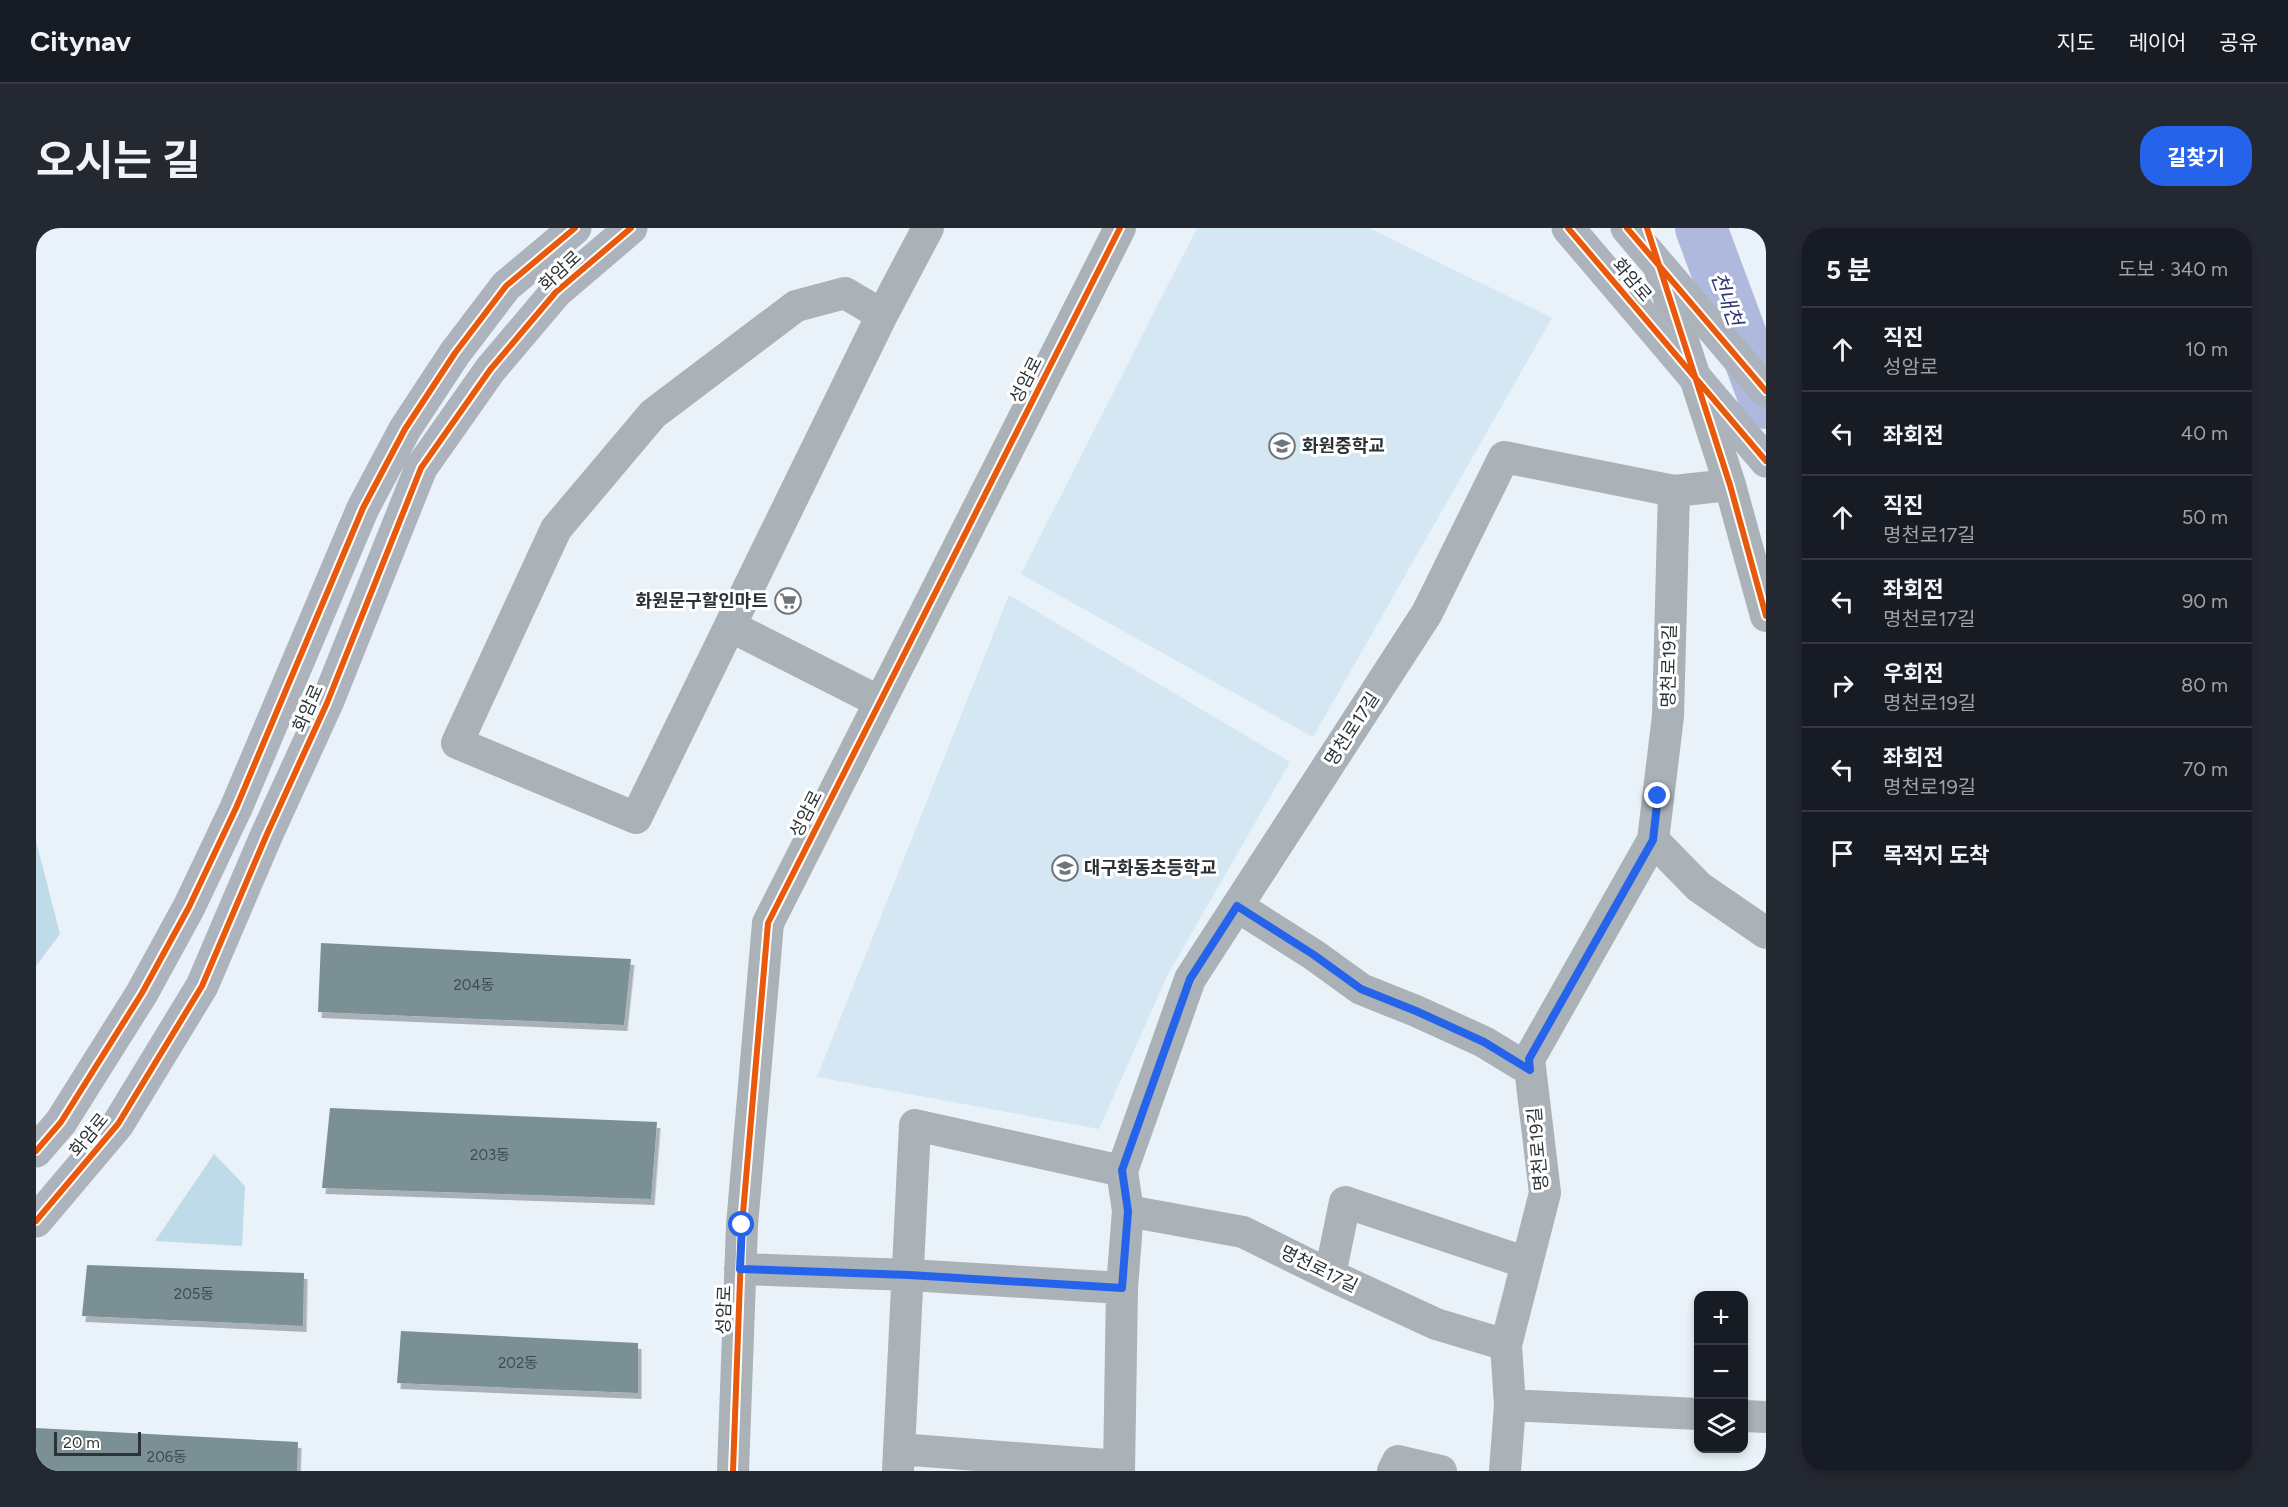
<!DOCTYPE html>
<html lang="ko">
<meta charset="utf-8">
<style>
body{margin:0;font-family:Figtree,"Noto Sans KR",sans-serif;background:#242831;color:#f1f3f6}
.controls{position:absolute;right:18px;bottom:18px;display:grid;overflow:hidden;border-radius:12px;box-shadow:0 3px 9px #0003}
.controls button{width:54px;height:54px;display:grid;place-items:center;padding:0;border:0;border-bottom:2px solid #363941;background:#171b24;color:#f1f3f6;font:30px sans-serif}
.scale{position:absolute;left:18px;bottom:15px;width:87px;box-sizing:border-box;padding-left:6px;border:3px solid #2c3337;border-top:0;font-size:16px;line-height:21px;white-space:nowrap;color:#2c3337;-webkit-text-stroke:4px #fff;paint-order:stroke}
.stop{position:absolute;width:18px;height:18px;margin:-14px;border:4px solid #2563eb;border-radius:50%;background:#fff}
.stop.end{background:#2563eb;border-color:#fff;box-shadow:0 2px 6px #0008}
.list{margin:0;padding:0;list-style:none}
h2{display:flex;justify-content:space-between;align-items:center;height:78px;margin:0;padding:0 24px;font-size:26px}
h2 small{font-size:20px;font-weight:400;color:#9ea1a6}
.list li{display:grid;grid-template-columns:39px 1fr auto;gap:18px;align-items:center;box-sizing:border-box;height:84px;padding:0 24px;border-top:2px solid #363941}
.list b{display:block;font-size:22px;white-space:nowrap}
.list p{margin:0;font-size:20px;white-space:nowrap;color:#9ea1a6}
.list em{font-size:20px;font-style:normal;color:#9ea1a6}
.icon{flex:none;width:33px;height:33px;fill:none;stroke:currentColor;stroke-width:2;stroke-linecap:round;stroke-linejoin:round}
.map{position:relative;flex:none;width:1730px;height:1243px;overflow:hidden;border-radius:24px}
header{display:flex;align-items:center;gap:36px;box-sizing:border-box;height:84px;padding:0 30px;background:#171b24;border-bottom:2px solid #363941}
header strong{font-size:28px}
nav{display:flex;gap:33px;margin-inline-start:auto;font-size:21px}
.intro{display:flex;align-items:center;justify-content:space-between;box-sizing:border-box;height:144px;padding:0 36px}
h1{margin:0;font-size:42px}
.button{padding:15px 27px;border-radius:24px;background:#2563eb;color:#fff;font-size:21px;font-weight:700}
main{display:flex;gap:36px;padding:0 36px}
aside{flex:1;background:#171b24;border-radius:24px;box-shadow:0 3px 9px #0003}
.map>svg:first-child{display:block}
</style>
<header>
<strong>Citynav</strong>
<nav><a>지도</a><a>레이어</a><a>공유</a></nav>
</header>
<div class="intro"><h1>오시는 길</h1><a class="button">길찾기</a></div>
<main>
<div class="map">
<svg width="1730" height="1243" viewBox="0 0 1730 1243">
<defs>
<filter id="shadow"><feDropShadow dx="3.5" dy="6" stdDeviation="0" flood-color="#0004"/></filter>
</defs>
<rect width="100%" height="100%" fill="#e8f2f8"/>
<path fill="#d4e7f2" d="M1161 0H1333L1516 90 1277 509 985 346Z
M973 367 1254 534 1132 746 1063 901 781 849Z"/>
<path fill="#bfdae8" d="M0 613 24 706 0 738Z
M178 926 209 958 206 1018 119 1013Z"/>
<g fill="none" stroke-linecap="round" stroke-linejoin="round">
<path stroke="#aeb9dd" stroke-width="52" d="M1665 0 1730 175"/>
</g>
<path fill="#7a9094" filter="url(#shadow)" d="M285 715 595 731 588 797 282 784Z
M294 880 621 894 615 971 286 960Z
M51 1037 268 1045 267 1098 46 1088Z
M365 1103 602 1115V1165L361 1155Z
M0 1200 262 1214 261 1243H0Z"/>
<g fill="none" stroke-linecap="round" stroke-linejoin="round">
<path stroke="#aab1b7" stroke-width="32" d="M1623 39 1694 257 1730 388
M846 87 809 65 760 78 617 186 520 301 421 515 600 590 846 87 892 0
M694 398 844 474
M1617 612 1663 659 1730 705
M1201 678 1278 727 1325 761 1380 783 1448 814 1494 842
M1092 983 1207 1004 1294 1047 1400 1096 1470 1117
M704 1041 873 1047 1086 1060
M1294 1047 1309 974 1491 1035
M1474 1177 1662 1186
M1708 1188 1730 1189
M863 1221 1083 1238
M697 1243 706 997 732 695 1084 0
M862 1243 879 897 1086 943
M1083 1243 1086 1060 1092 983 1086 943 1154 751 1391 385 1468 229 1638 263 1694 257
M1357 1243 1362 1233 1405 1243
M1469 1243 1474 1177 1470 1117 1509 965 1493 831 1617 612 1632 488 1638 263"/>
<path stroke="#acb3bc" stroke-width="33" d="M0 923 25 894 106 765 153 679 200 580 327 280 369 201 419 125 470 58 539 0
M0 993 82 896 166 758 231 606 291 475 385 240 454 142 520 64 595 0"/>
<path stroke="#acb3bc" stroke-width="33" d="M1532 0 1730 233
M1591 0 1730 163"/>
<g stroke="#fff" stroke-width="10">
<path id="cycleway" d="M1532 0 1730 233
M1591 0 1730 163
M1611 0 1694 257 1730 388
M0 923 25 894 106 765 153 679 200 580 327 280 369 201 419 125 470 58 539 0
M0 993 82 896 166 758 231 606 291 475 385 240 454 142 520 64 595 0
M697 1243 706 997 732 695 1084 0"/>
</g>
<use href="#cycleway" stroke="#e8590c" stroke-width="6"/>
</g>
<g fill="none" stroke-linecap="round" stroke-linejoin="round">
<path stroke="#2563eb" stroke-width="8" d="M706 997 704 1041 873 1047 1086 1060 1092 983 1086 942 1154 751 1201 678 1278 727 1325 761 1380 783 1448 814 1494 842 1493 831 1617 612 1622 568"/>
</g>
<defs>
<g id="school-ring" transform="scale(1.35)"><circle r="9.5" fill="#fff" stroke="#6e767b" stroke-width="1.5"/><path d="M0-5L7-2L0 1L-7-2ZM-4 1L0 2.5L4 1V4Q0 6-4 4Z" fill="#6e767b"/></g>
<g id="supermarket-ring" transform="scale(1.35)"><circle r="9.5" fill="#fff" stroke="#6e767b" stroke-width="1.5"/><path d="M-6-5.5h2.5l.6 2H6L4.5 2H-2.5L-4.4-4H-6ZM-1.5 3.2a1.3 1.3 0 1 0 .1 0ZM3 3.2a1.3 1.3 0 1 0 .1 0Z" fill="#6e767b"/></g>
</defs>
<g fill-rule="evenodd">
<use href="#school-ring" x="1246" y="218"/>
<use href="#supermarket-ring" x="752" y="373"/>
<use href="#school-ring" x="1029" y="640"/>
</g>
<g text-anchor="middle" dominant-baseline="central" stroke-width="6" stroke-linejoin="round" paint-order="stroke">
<g font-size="15" fill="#404a4e">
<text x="438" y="757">204동</text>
<text x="454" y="927">203동</text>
<text x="158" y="1066">205동</text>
<text x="482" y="1135">202동</text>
<text x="131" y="1229">206동</text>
</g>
<g font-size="18" fill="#2c3337" stroke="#fff">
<text transform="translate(524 43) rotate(-43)">화암로</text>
<text transform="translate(1596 52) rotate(50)">화암로</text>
<text transform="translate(990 152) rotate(-63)">성암로</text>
<text transform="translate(1633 438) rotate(-89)">명천로19길</text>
<text transform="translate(272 480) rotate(-66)">화암로</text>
<text transform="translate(1316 501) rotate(-57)">명천로17길</text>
<text transform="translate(770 586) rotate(-63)">성암로</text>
<text transform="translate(53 907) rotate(-51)">화암로</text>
<text transform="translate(1502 921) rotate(-95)">명천로19길</text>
<text transform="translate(1283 1041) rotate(26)">명천로17길</text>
<text transform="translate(688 1082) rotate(-88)">성암로</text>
</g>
<g font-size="18" font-weight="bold" fill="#2c3337" stroke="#fff" text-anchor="start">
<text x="1266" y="218">화원중학교</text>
<text x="732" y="373" text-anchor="end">화원문구할인마트</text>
<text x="1048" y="640">대구화동초등학교</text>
</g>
<g font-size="20" font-style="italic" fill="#303773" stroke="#fff">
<text transform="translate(1691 71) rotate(70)">천내천</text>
</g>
</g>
</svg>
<div class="controls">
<button>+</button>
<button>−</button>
<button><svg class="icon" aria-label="layers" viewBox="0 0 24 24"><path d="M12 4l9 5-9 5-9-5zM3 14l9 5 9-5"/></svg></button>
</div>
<div class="scale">20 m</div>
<div class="stop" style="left:706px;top:997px"></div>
<div class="stop end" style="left:1622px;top:568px"></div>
</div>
<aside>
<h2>5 분<small>도보 · 340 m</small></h2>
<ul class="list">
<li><svg class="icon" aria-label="ahead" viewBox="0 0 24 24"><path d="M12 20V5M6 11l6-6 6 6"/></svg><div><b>직진</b><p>성암로</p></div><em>10 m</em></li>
<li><svg class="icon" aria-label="left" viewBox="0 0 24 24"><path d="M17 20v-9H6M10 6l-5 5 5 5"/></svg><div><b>좌회전</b></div><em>40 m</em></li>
<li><svg class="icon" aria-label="ahead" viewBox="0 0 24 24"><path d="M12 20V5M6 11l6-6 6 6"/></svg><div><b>직진</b><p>명천로17길</p></div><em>50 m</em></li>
<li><svg class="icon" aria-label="left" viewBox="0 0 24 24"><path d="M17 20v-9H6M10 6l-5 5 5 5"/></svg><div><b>좌회전</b><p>명천로17길</p></div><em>90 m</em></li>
<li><svg class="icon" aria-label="right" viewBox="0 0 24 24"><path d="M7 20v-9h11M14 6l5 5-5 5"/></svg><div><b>우회전</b><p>명천로19길</p></div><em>80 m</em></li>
<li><svg class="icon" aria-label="left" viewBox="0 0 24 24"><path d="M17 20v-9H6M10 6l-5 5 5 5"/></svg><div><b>좌회전</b><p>명천로19길</p></div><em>70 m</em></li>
<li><svg class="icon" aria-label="arrive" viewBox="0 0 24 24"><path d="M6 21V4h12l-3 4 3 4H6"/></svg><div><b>목적지 도착</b></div></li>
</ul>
</aside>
</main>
